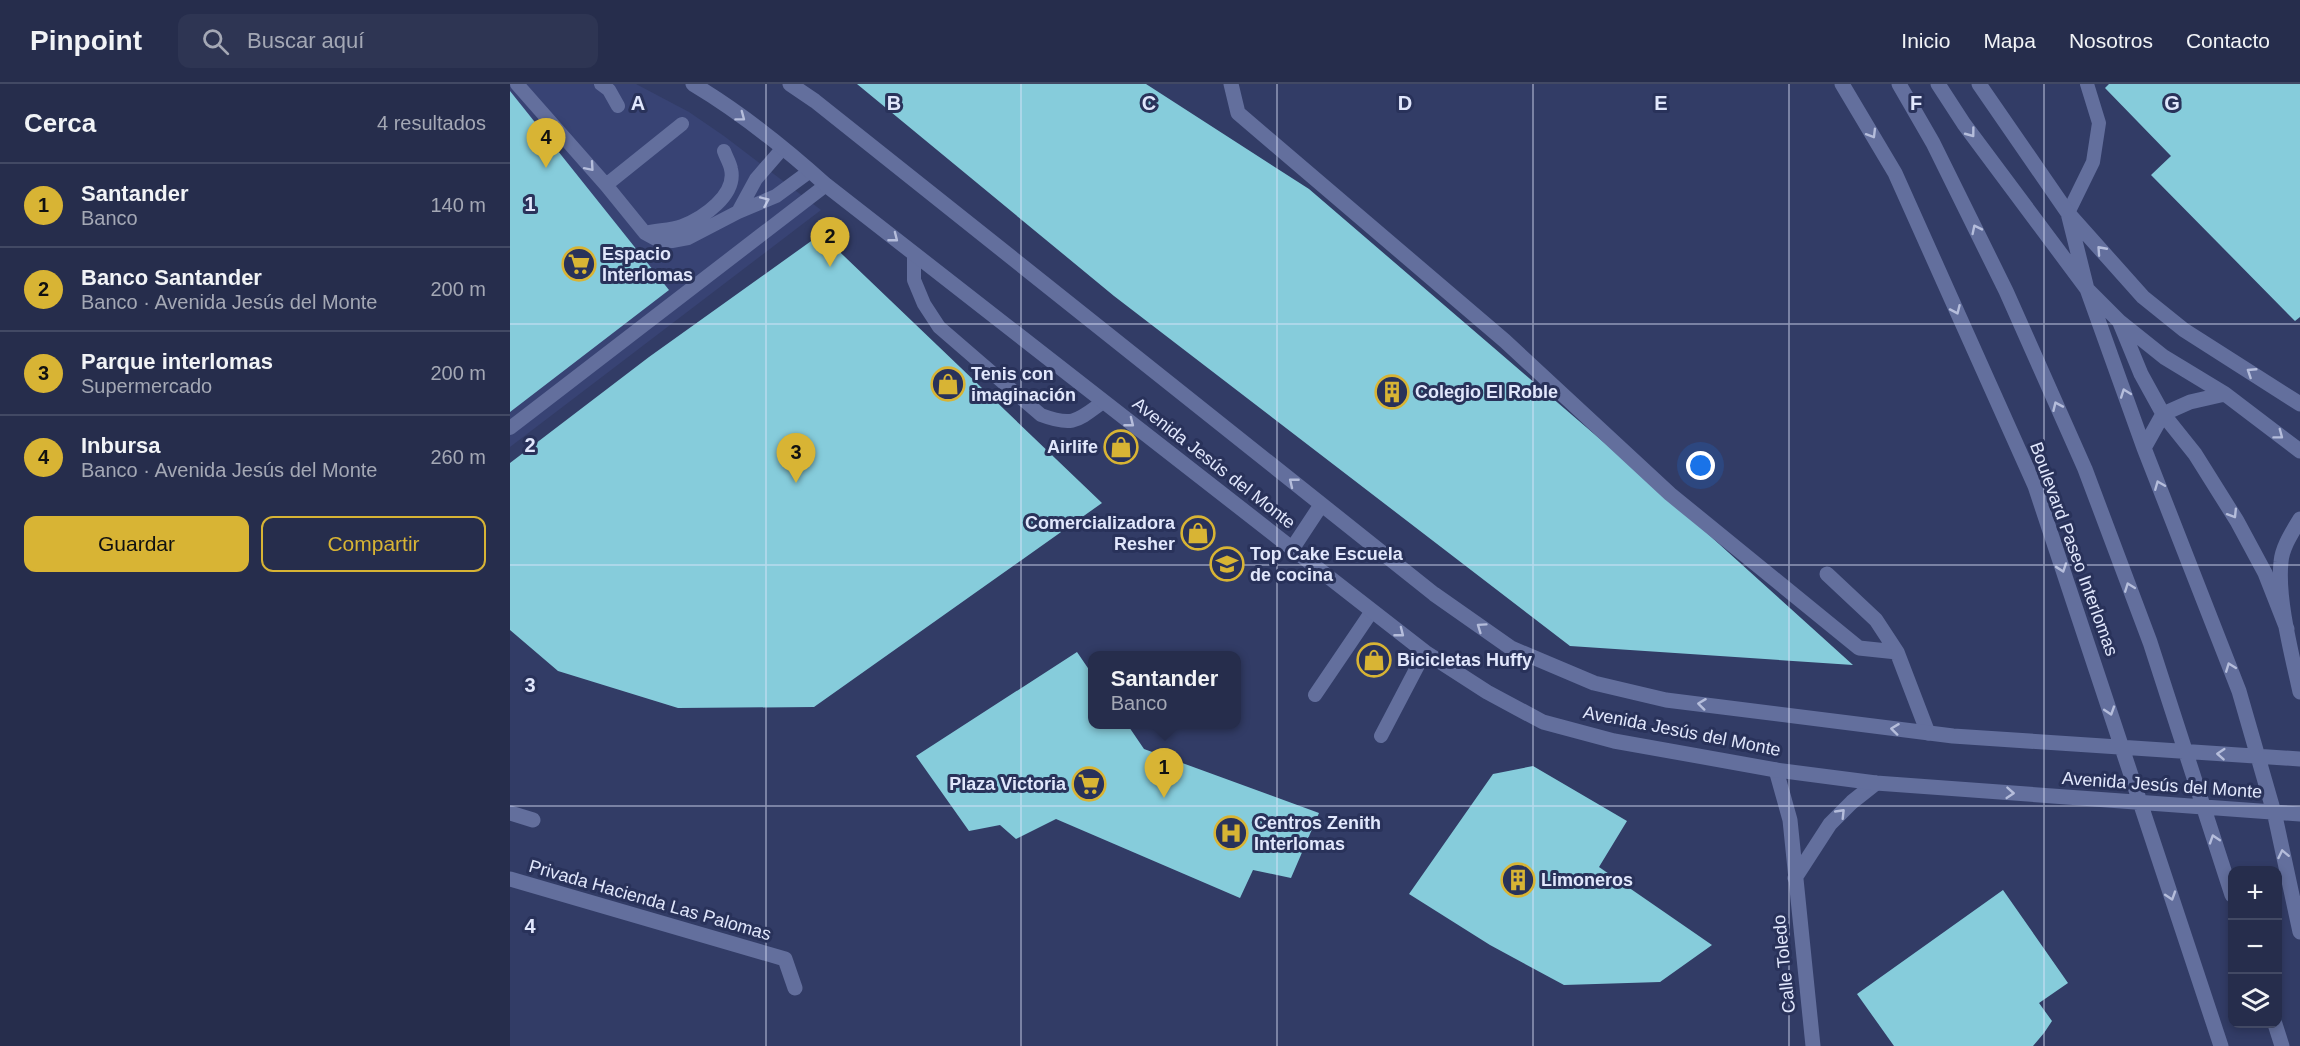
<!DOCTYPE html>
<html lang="es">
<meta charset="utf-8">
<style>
body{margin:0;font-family:Arial,sans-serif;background:#2e3553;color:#f1f3f6}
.controls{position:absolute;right:18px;bottom:18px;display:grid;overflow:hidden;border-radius:12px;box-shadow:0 3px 9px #0003}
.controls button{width:54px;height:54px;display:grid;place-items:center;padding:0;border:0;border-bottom:2px solid #424964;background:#262d4c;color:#f1f3f6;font:30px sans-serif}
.you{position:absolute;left:1191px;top:382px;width:21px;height:21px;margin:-15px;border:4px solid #fff;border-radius:50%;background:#1a73e8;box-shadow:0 0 0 9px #1a73e833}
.badge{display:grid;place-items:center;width:39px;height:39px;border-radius:50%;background:#d8b434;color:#111;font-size:20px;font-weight:700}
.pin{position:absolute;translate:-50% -50px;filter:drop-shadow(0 2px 3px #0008)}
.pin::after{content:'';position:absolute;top:32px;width:21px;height:18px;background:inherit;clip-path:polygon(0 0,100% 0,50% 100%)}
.popup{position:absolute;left:578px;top:567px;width:153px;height:78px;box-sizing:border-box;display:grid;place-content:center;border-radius:12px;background:#262d4c;filter:drop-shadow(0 2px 4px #0005);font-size:20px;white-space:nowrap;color:#a4a8b5}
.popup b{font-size:22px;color:#f1f3f6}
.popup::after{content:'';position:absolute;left:50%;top:100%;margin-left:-12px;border:12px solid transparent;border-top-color:#262d4c}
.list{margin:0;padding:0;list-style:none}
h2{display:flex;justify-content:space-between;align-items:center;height:78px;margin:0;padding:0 24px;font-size:26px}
h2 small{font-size:20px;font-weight:400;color:#a4a8b5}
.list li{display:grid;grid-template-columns:39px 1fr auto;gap:18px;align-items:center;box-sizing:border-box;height:84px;padding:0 24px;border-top:2px solid #424964}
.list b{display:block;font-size:22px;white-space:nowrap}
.list p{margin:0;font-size:20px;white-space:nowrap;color:#a4a8b5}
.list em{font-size:20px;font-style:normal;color:#a4a8b5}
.actions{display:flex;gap:12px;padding:18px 24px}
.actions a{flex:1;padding:14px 0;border:2px solid #d8b434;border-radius:12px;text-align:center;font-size:21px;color:#d8b434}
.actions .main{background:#d8b434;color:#111}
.icon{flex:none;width:33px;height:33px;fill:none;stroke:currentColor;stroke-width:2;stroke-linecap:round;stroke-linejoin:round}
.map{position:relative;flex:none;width:1790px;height:962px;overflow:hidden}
header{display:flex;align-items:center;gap:36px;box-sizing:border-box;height:84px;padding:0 30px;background:#262d4c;border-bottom:2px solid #424964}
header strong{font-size:28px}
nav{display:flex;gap:33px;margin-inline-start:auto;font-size:21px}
.search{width:420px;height:54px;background:#2e3553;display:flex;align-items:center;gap:15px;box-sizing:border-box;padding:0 21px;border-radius:12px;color:#a4a8b5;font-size:22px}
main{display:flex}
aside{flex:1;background:#262d4c}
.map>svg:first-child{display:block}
</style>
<header>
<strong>Pinpoint</strong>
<div class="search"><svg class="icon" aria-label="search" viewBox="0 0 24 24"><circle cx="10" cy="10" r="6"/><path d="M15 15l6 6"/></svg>Buscar aquí</div>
<nav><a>Inicio</a><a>Mapa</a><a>Nosotros</a><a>Contacto</a></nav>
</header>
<main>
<aside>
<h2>Cerca<small>4 resultados</small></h2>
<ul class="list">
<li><span class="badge">1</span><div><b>Santander</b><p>Banco</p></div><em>140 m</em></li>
<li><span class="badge">2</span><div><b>Banco Santander</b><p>Banco · Avenida Jesús del Monte</p></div><em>200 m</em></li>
<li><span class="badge">3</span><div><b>Parque interlomas</b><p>Supermercado</p></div><em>200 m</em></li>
<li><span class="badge">4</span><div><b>Inbursa</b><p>Banco · Avenida Jesús del Monte</p></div><em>260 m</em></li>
</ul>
<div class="actions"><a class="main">Guardar</a><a>Compartir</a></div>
</aside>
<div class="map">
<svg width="1790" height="962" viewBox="0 0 1790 962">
<rect width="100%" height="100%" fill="#323c66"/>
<path fill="#384374" d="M0 0H126L179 28 214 52 311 126 0 363Z"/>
<path fill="#86ccdb" d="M347 0H636L799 105 1147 404 1343 581 1060 562 604 212Z
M1599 0H1790V233L1785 237 1641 91 1661 72 1595 4Z
M0 7 159 206 0 328Z
M311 150 592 419 304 623 168 624 48 587 0 546V379L139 273Z
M567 568 582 590V640H617L634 665 809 729 781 794 743 786 730 814 546 735 506 755 490 741 459 747 406 672Z
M1023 682 1117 737 1089 783 1202 861 1150 898 1054 901 980 861 899 810 983 690Z
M1493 806 1558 899 1529 919 1542 937 1534 949 1523 962H1384L1347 910Z"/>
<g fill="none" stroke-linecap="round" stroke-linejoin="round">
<path stroke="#636f9d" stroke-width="14" d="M7 0 96 101 135 149 146 155 162 157 178 154 228 128 266 112 300 87
M91 0 99 6 108 22
M96 101 172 40
M228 128 246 95 272 65
M1558 129 1583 78 1589 39 1577 0
M135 149C146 146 161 146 172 142 193 134 227 111 221 85 220 79 216 73 214 67
M404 170V196L414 220 429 243 531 331C563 343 567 337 593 318
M0 344 316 101
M805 611 862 527
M871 652 915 568"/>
<path stroke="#636f9d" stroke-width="15" d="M721 0 728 29 995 257 1160 410 1349 564 1387 568
M1317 490 1366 536 1387 568 1418 649
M1266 686 1280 736 1303 962
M0 729 23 736
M1285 794 1320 740 1342 718 1366 699
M0 795 275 875 285 904"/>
<path stroke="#636f9d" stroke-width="15" d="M183 0C230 28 275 64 316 101L915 568 977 608 1033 638 1104 657 1266 686 1366 699 1790 730
M280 0 305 17 924 510 1001 564 1084 599 1156 616 1443 652 1790 675
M1332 0 1385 89 1525 402 1711 962
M1389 0 1423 59 1496 207 1575 385 1640 558 1722 811
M1428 0 1454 40 1577 205 1609 237 1654 273 1715 310 1790 367
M1469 0 1558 129 1633 213 1674 246 1790 320
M1558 129 1577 205 1634 364 1729 607 1765 732 1790 848
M1610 239 1631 290 1653 330 1685 370 1727 437 1755 489 1777 545
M1634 364 1653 330 1680 318 1715 310
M1790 435C1783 447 1772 463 1771 478 1767 515 1782 571 1790 608
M782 465 811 421
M1765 940 1772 962"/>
</g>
<defs><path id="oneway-chevron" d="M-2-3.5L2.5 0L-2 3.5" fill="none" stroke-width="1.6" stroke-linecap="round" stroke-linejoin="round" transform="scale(1.5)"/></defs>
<g stroke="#b5bddb">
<use href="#oneway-chevron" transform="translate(231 33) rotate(37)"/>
<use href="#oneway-chevron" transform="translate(1461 49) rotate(53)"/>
<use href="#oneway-chevron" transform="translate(1362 50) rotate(59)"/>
<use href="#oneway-chevron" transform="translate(80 83) rotate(49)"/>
<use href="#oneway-chevron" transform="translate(255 117) rotate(-24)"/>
<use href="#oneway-chevron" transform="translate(1466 145) rotate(-116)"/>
<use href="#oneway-chevron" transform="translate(384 154) rotate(38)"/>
<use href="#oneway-chevron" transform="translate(1591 166) rotate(-132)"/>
<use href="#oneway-chevron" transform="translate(1446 226) rotate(66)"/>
<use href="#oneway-chevron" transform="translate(1741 288) rotate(-147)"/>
<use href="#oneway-chevron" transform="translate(1615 309) rotate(-110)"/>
<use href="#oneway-chevron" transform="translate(1547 322) rotate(-114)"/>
<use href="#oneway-chevron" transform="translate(620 339) rotate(38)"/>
<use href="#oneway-chevron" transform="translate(1769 351) rotate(37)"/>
<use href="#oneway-chevron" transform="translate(783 398) rotate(-141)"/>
<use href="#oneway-chevron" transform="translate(1649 401) rotate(-112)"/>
<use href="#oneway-chevron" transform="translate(1723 430) rotate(58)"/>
<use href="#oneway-chevron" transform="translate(1552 484) rotate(71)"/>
<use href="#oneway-chevron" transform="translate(1619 503) rotate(-111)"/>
<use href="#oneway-chevron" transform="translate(971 543) rotate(-145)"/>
<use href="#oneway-chevron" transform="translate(890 549) rotate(38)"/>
<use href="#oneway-chevron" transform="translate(1720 583) rotate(-111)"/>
<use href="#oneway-chevron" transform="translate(1192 620) rotate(-173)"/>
<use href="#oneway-chevron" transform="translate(1600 627) rotate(72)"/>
<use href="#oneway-chevron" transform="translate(1385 645) rotate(-173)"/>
<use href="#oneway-chevron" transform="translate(1711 670) rotate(-176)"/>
<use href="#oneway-chevron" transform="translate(1500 709) rotate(4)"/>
<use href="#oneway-chevron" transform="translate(1331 729) rotate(-46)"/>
<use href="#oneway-chevron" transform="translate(1704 755) rotate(-108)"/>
<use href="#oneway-chevron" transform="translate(1773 770) rotate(-102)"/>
<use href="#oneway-chevron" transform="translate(1661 812) rotate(72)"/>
</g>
<path fill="none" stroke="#e1e7fc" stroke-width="1.5" stroke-opacity="0.55" d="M256 0V962M511 0V962M767 0V962M1023 0V962M1279 0V962M1534 0V962M0 240H1790M0 481H1790M0 722H1790"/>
<defs>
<g id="supermarket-ring" transform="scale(1.725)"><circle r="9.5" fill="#29325a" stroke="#d8b434" stroke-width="1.5"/><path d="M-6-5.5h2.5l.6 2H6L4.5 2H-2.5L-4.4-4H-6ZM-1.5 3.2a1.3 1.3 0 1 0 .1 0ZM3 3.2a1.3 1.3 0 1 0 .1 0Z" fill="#d8b434"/></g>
<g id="shop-ring" transform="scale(1.725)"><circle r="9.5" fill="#29325a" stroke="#d8b434" stroke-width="1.5"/><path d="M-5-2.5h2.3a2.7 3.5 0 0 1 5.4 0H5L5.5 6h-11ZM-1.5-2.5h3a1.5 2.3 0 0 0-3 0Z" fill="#d8b434"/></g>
<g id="building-ring" transform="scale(1.725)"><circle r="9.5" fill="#29325a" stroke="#d8b434" stroke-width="1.5"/><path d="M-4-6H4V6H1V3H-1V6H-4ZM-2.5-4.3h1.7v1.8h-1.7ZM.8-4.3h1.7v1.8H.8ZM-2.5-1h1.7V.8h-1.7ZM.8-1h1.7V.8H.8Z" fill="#d8b434"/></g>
<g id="university-ring" transform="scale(1.725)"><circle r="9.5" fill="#29325a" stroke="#d8b434" stroke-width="1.5"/><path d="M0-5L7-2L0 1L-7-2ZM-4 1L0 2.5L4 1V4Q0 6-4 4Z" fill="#d8b434"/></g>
<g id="hospital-ring" transform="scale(1.725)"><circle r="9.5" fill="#29325a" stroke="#d8b434" stroke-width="1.5"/><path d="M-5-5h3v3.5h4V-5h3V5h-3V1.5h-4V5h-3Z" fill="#d8b434"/></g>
</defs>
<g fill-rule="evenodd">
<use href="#supermarket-ring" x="69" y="180"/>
<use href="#shop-ring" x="438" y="300"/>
<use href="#building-ring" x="882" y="308"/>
<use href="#shop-ring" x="611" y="363"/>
<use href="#shop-ring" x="688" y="449"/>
<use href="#university-ring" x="717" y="480"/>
<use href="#shop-ring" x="864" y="576"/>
<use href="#supermarket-ring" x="579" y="700"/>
<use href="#hospital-ring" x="721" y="749"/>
<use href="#building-ring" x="1008" y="796"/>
</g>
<g text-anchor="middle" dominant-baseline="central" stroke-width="6" stroke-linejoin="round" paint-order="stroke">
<g font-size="18" font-weight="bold" fill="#e1e7fc" stroke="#29325a" text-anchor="start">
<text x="92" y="170">Espacio<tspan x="92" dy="21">Interlomas</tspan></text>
<text x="461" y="290">Tenis con<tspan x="461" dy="21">imaginación</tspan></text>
<text x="905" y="308">Colegio El Roble</text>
<text x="588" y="363" text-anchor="end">Airlife</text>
<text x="665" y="439" text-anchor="end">Comercializadora<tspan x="665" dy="21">Resher</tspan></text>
<text x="740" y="470">Top Cake Escuela<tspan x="740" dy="21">de cocina</tspan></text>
<text x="887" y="576">Bicicletas Huffy</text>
<text x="556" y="700" text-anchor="end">Plaza Victoria</text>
<text x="744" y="739">Centros Zenith<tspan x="744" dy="21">Interlomas</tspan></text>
<text x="1031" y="796">Limoneros</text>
</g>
<g font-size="18" fill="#e1e7fc" stroke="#29325a">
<text transform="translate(704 379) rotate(38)">Avenida Jesús del Monte</text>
<text transform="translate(1564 465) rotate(70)">Boulevard Paseo Interlomas</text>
<text transform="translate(1172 647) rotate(11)">Avenida Jesús del Monte</text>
<text transform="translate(1652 701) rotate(4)">Avenida Jesús del Monte</text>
<text transform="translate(140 816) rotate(16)">Privada Hacienda Las Palomas</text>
<text transform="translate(1274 880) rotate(-96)">Calle Toledo</text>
</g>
</g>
<g font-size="20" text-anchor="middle" font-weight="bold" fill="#e1e7fc" stroke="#29325a" stroke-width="6" stroke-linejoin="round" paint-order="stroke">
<text x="128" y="26">A</text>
<text x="384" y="26">B</text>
<text x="639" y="26">C</text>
<text x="895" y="26">D</text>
<text x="1151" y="26">E</text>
<text x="1406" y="26">F</text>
<text x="1662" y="26">G</text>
<text x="20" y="127">1</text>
<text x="20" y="368">2</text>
<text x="20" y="608">3</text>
<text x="20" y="849">4</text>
</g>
</svg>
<div class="controls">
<button>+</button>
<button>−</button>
<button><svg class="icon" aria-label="layers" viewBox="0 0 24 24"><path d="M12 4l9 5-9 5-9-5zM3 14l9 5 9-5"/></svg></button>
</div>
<div class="you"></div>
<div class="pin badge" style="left:654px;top:714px">1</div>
<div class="popup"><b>Santander</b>Banco</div>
<div class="pin badge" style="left:320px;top:183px">2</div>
<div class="pin badge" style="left:286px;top:399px">3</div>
<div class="pin badge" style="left:36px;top:84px">4</div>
</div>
</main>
